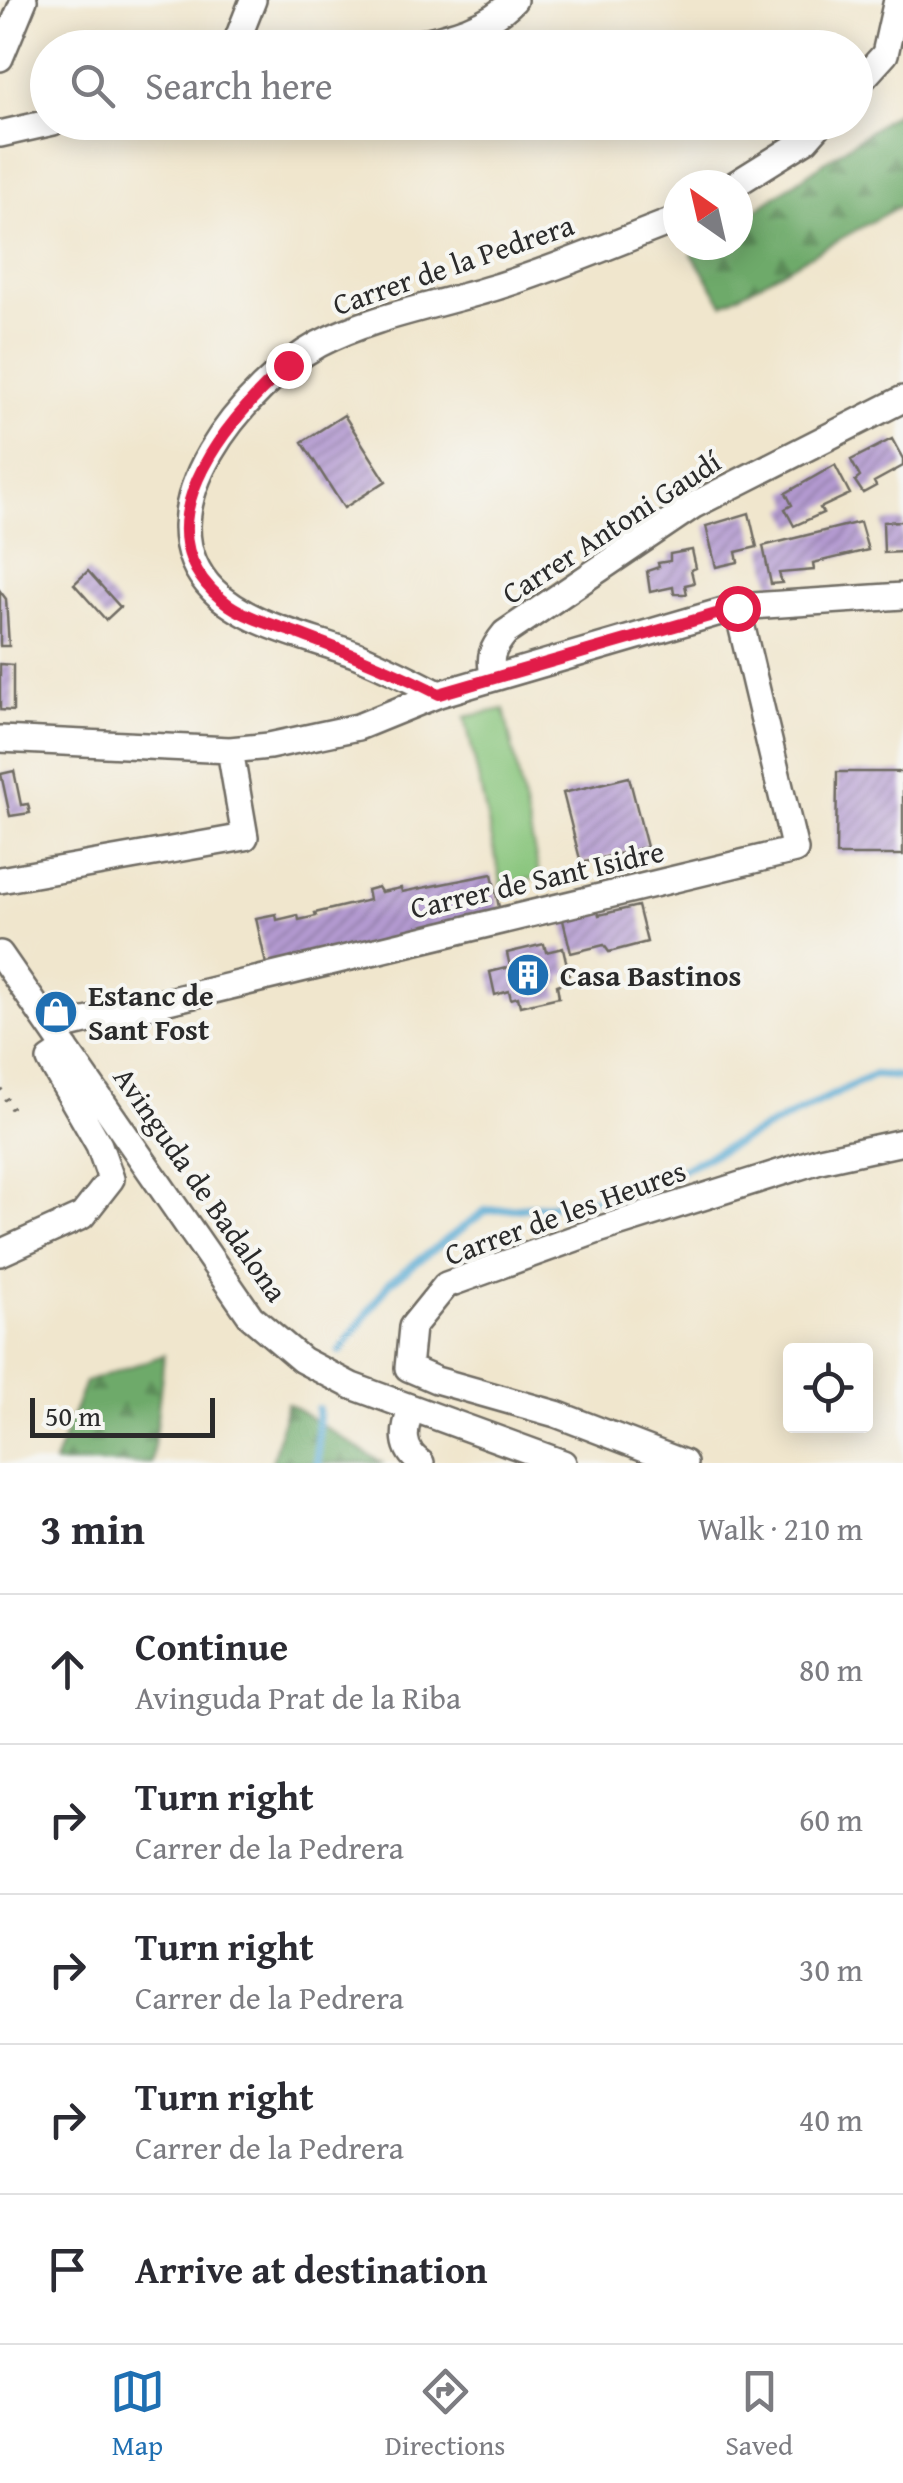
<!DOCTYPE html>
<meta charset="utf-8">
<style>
body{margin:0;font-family:"Gentium Book Plus",serif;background:#f2f2f3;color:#2b2b33}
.controls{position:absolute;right:30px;bottom:30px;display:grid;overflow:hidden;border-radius:10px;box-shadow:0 5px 25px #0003}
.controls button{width:90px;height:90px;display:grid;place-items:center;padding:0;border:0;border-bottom:2px solid #e1e1e2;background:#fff;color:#2b2b33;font:50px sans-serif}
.compass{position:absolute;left:663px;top:170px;width:90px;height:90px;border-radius:50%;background:#fff;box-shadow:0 5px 25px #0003;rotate:326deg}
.scale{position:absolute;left:30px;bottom:25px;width:185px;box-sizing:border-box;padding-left:10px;border:5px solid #2b2b2b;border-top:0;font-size:28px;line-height:35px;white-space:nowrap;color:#2b2b2b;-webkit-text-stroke:8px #f6f6f2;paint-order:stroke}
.stop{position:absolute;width:30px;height:30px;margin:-22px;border:8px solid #e11d48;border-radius:50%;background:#fff}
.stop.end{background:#e11d48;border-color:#fff;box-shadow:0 2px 10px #0008}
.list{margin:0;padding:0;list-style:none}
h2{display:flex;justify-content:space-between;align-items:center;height:130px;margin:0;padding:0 40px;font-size:42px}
h2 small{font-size:32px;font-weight:400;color:#7c7c81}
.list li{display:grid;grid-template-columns:65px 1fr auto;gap:30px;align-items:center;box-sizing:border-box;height:150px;padding:0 40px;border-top:2px solid #e1e1e2}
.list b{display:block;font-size:38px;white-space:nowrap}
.list p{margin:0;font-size:32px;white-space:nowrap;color:#7c7c81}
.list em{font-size:32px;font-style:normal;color:#7c7c81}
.icon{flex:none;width:55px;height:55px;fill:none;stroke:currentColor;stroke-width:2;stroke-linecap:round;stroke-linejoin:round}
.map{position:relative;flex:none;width:903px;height:1463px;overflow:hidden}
.search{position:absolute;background:#fff;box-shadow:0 5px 25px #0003;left:30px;right:30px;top:30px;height:110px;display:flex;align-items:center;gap:25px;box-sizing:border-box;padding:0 35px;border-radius:55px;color:#7c7c81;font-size:38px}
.sheet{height:880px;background:#fff}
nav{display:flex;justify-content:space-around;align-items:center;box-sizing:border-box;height:140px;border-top:2px solid #e1e1e2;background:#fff;font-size:28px;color:#7c7c81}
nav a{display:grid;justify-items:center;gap:5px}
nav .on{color:#1f6fb2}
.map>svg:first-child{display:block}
</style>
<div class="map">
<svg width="903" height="1463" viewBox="0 0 903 1463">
<defs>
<pattern id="forest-firs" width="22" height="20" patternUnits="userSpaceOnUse" patternTransform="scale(2.5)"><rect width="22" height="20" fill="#6eaa6b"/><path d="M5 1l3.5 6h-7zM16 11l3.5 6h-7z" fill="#5b8b58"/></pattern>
<pattern id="building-hatch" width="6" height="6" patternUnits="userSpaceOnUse" patternTransform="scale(2.5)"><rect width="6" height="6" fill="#b39ad0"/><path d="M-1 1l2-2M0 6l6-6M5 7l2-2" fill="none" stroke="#927ea9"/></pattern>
</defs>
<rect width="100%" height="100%" fill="#f6f6f2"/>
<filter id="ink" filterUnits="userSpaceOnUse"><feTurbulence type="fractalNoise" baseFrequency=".01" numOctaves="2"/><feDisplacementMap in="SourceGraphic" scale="20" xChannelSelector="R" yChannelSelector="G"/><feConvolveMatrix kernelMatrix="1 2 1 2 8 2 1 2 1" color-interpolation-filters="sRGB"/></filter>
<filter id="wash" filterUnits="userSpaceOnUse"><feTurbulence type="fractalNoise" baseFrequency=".0048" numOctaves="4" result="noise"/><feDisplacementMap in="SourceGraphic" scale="40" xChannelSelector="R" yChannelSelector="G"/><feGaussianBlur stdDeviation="2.25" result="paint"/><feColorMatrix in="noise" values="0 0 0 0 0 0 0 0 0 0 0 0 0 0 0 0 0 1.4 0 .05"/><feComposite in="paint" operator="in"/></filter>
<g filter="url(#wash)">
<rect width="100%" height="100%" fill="#f0e6cd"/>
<path fill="url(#forest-firs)" stroke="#4c6a4b" stroke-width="2.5" d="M903 108V204L723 304 692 254 705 245H738V222Z
M164 1355 152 1463H54L85 1382Z
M287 1403 382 1463H272Z"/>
<path fill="#88c57b" stroke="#5a7853" stroke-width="2.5" d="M504 709 540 877 502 886 465 717Z"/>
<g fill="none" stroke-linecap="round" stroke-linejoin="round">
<path stroke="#56a9d1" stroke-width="8" d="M340 1351 390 1282 485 1211 583 1202 650 1185 874 1075 903 1077
M318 1463V1409"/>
</g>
<g id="blocks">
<path fill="url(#building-hatch)" d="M344 415 386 481 344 508 302 442Z
M892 439 903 459V466L874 482 876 486 863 493 855 481 860 477 851 460Z
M835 465 850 494 820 508 823 513 794 526 785 509 792 505 786 493Z
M749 513 757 547 736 552 738 562 716 567 706 526Z
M903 521V552L884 553 883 522Z
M860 522 868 550 813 563 814 570 779 573 782 583 771 584 763 546Z
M692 550 696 568 691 570 694 583 685 585 687 594H674L673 587 650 592 647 571 659 567 658 563 670 561V554Z
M88 571 120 607 106 620 74 584Z
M0 591 6 599 9 646H0Z
M0 664 13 665V711L0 710Z
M14 771 21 805 28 804 30 813 10 816 1 774Z
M837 772H903V855H836Z
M629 777 647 847 581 863 563 793Z
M492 874 501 917 267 969 256 918 276 914 277 920 298 915 299 920 316 916 315 913 369 900 367 890 378 887 381 892 401 888 402 892Z
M638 906 647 942 609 952 604 945 571 953 562 916 597 908 599 915Z
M544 944 546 952 563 948 569 974 561 976 563 983 557 985 559 997 520 1006 518 997 511 999 509 991 495 995 490 972 510 967 507 953Z"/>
</g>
</g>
<g filter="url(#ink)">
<use href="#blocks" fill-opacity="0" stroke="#706c64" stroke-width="2.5"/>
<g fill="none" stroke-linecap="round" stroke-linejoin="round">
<g stroke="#706c64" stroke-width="30">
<path id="minor" d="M234 48 253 0
M397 48C439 38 483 32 514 0
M0 58 24 0
M856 86 885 54 897 0
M0 134 53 122
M734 185 806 140 822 122
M494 677C488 657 492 649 505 633L694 505 903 399
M439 694C412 680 385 667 357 655 311 637 248 626 213 590 136 512 248 383 319 344 370 317 438 305 493 288 556 269 617 242 678 219
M0 739 230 750 269 746 358 727 439 694 737 607 903 596
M0 880 245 837 230 750
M0 954 251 1317 302 1360 352 1386 563 1463
M52 1029 795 850 737 607
M0 1253 82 1216 111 1179 99 1145 50 1060 66 1049
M411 1410C403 1431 401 1449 421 1463
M684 1463 556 1414 436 1380 408 1368 412 1327 446 1285 601 1229 820 1160 903 1142"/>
</g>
<path stroke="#706c64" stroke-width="5" stroke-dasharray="2.5 8" stroke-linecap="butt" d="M0 1089 12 1109"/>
<use href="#minor" stroke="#fff" stroke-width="25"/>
</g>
</g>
<g fill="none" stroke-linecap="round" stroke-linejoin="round" filter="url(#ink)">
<path stroke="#e11d48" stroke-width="12" d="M288 365C226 421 129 533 229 605 251 620 282 627 307 637 352 654 396 672 439 694L737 608"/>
</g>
<defs>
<g id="building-disc" transform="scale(2.25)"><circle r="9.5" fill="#1f6fb2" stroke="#f6f6f2"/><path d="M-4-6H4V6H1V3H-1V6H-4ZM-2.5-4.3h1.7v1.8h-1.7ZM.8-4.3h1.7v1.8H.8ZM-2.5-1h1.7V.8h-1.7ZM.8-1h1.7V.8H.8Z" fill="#fff"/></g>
<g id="shop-disc" transform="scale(2.25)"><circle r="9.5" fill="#1f6fb2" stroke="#f6f6f2"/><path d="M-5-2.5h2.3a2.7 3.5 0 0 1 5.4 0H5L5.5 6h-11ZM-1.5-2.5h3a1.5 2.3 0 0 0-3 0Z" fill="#fff"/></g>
</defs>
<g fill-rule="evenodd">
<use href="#building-disc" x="528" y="975"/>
<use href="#shop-disc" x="56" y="1012"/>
</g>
<g text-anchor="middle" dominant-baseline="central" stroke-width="8" stroke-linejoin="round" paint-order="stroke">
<g font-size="30" fill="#2b2b2b" stroke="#f6f6f2">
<text transform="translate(453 264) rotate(-19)">Carrer de la Pedrera</text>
<text transform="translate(611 527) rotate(-33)">Carrer Antoni Gaudí</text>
<text transform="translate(537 879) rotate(-13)">Carrer de Sant Isidre</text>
<text transform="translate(201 1184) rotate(55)">Avinguda de Badalona</text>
<text transform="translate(565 1212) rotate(-20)">Carrer de les Heures</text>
</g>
<g font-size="30" font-weight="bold" fill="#2b2b2b" stroke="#f6f6f2" text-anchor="start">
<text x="560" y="975">Casa Bastinos</text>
<text x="88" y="995">Estanc de<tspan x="88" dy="34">Sant Fost</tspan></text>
</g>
</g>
</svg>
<div class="controls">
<button><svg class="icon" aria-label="locate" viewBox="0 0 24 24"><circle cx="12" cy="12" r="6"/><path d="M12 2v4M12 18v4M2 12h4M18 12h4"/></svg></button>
</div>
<svg class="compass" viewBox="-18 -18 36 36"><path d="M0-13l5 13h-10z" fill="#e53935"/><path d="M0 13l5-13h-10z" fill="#7c7c81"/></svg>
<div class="scale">50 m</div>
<div class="stop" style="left:737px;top:608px"></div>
<div class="stop end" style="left:288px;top:365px"></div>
<div class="search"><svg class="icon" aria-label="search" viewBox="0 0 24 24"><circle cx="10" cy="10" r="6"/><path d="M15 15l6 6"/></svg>Search here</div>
</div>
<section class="sheet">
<h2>3 min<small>Walk · 210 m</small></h2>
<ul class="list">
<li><svg class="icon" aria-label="ahead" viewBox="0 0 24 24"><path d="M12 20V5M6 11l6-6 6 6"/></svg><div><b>Continue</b><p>Avinguda Prat de la Riba</p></div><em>80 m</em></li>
<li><svg class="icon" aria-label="right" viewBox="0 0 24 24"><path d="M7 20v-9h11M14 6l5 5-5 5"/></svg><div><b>Turn right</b><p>Carrer de la Pedrera</p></div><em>60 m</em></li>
<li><svg class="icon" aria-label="right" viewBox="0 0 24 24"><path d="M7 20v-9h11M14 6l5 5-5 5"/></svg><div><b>Turn right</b><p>Carrer de la Pedrera</p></div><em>30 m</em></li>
<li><svg class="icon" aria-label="right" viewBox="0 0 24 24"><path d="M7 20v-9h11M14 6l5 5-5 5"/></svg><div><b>Turn right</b><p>Carrer de la Pedrera</p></div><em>40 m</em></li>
<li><svg class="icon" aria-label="arrive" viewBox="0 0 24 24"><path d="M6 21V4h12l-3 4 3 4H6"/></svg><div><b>Arrive at destination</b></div></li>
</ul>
</section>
<nav>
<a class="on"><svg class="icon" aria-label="map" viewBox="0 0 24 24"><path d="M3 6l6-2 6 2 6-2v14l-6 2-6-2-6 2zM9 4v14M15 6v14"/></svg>Map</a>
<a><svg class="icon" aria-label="directions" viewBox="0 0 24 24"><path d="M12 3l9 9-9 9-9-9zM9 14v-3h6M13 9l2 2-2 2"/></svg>Directions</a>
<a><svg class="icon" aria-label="saved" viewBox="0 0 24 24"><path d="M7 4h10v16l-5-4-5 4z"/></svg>Saved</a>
</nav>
